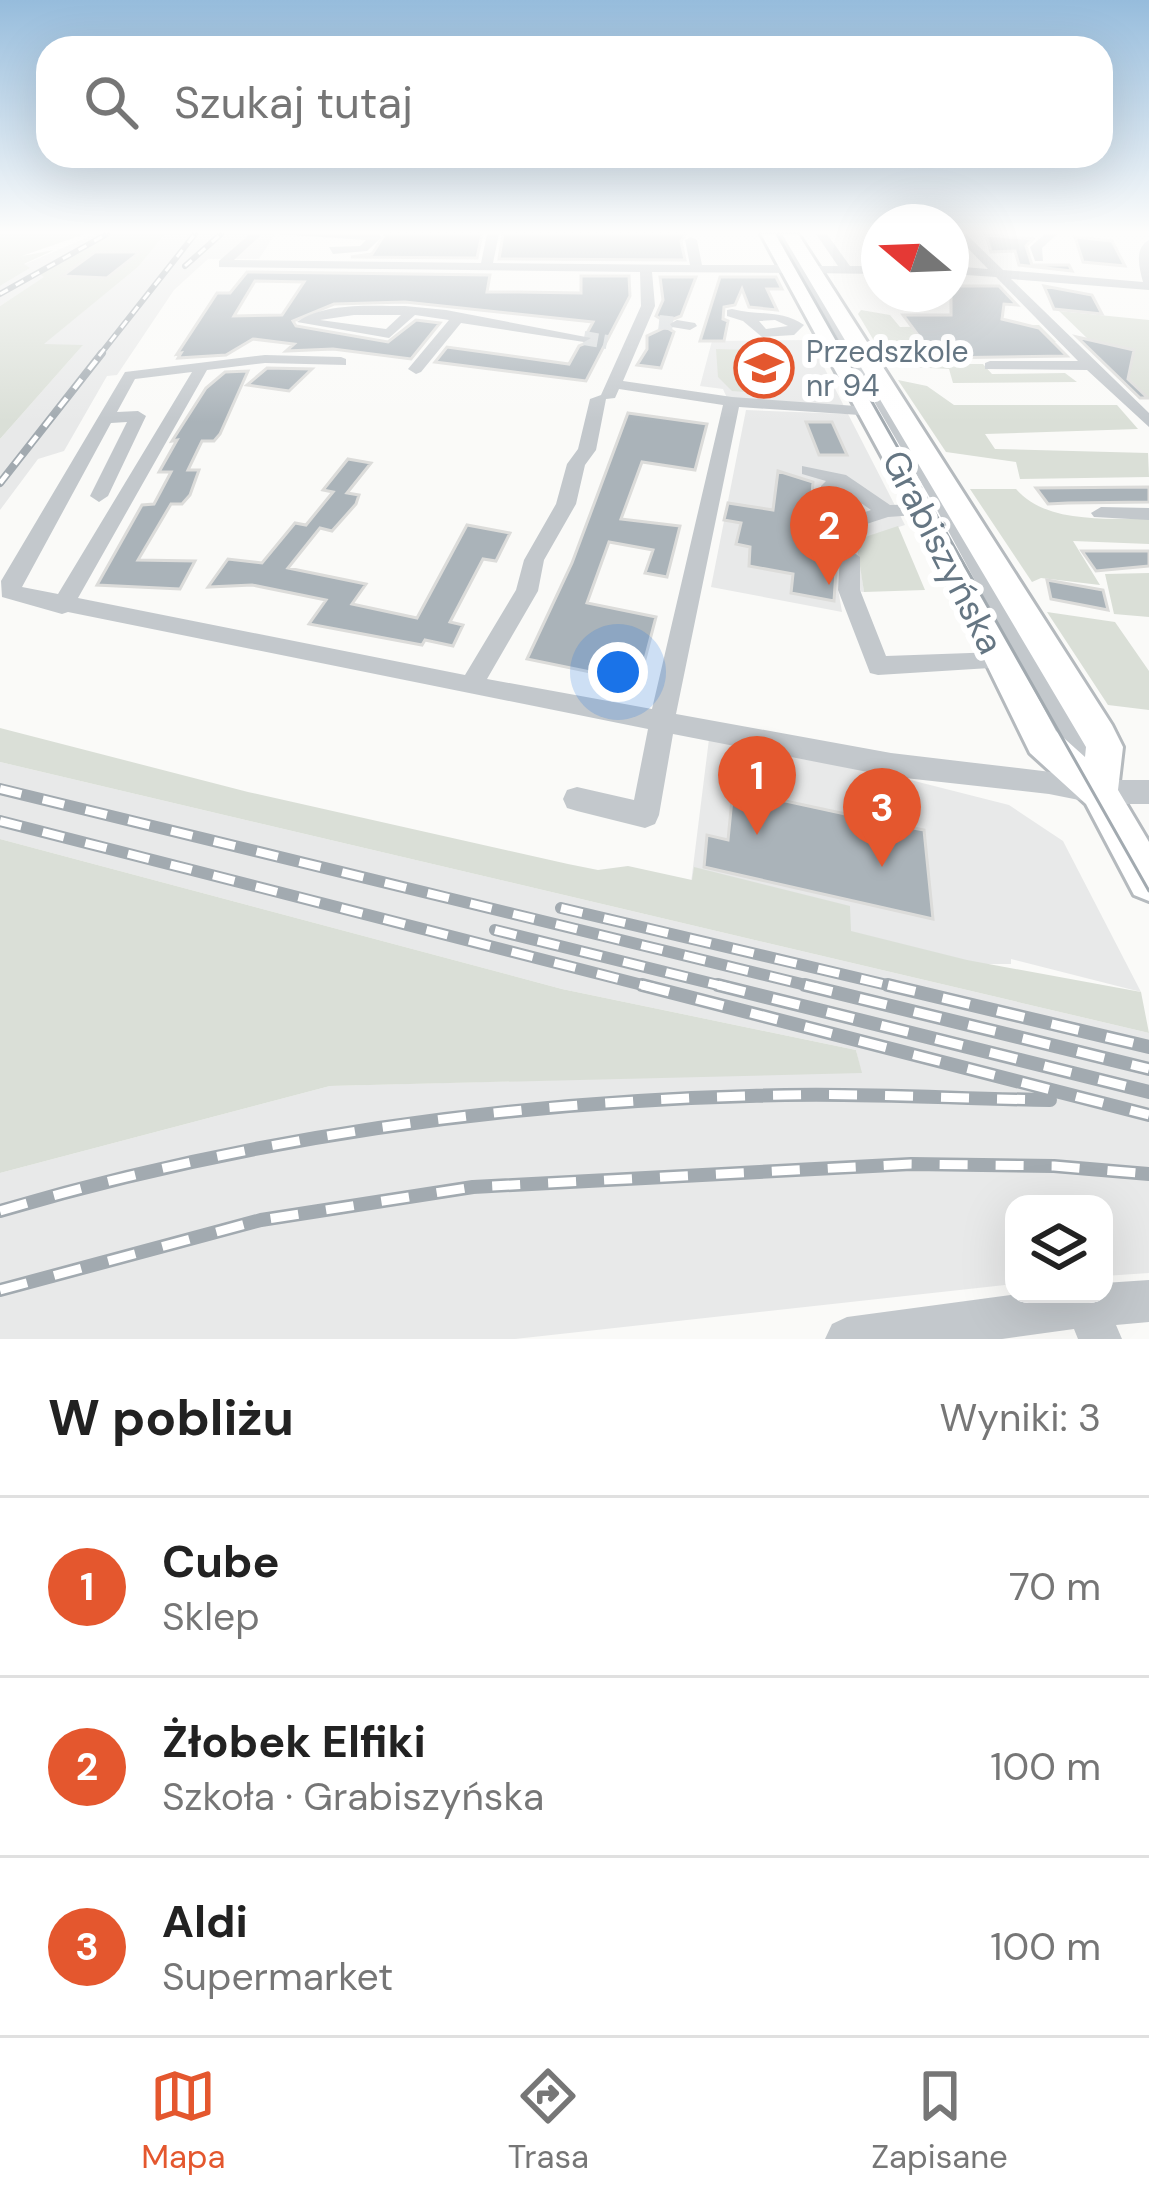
<!DOCTYPE html>
<html lang="pl">
<meta charset="utf-8">
<style>
body{margin:0;font-family:"DM Sans",sans-serif;background:#f2f2f2;color:#222}
.controls{position:absolute;right:36px;bottom:36px;display:grid;overflow:hidden;border-radius:24px;box-shadow:0 12px 48px #0002}
.controls button{width:108px;height:108px;display:grid;place-items:center;padding:0;border:0;border-bottom:3px solid #e0e0e0;background:#fff;color:#222;font:60px sans-serif}
.compass{position:absolute;left:861px;top:204px;width:108px;height:108px;border-radius:50%;background:#fff;box-shadow:0 12px 48px #0002;rotate:289deg}
.you{position:absolute;left:618px;top:672px;width:42px;height:42px;margin:-30px;border:9px solid #fff;border-radius:50%;background:#1a73e8;box-shadow:0 0 0 18px #1a73e833}
.badge{display:grid;place-items:center;width:78px;height:78px;border-radius:50%;background:#e4572e;color:#fff;font-size:39px;font-weight:700}
.pin{position:absolute;translate:-50% -99px;filter:drop-shadow(0 3px 6px #0008)}
.pin::after{content:'';position:absolute;top:63px;width:42px;height:36px;background:inherit;clip-path:polygon(0 0,100% 0,50% 100%)}
.list{margin:0;padding:0;list-style:none}
h2{display:flex;justify-content:space-between;align-items:center;height:156px;margin:0;padding:0 48px;font-size:51px}
h2 small{font-size:39px;font-weight:400;color:#767676}
.list li{display:grid;grid-template-columns:78px 1fr auto;gap:36px;align-items:center;box-sizing:border-box;height:180px;padding:0 48px;border-top:3px solid #e0e0e0}
.list b{display:block;font-size:45px;white-space:nowrap}
.list p{margin:0;font-size:39px;white-space:nowrap;color:#767676}
.list em{font-size:39px;font-style:normal;color:#767676}
.icon{flex:none;width:66px;height:66px;fill:none;stroke:currentColor;stroke-width:2;stroke-linecap:round;stroke-linejoin:round}
.map{position:relative;flex:none;width:1149px;height:1339px;overflow:hidden}
.search{position:absolute;background:#fff;box-shadow:0 12px 48px #0002;left:36px;right:36px;top:36px;height:132px;display:flex;align-items:center;gap:30px;box-sizing:border-box;padding:0 42px;border-radius:36px;color:#767676;font-size:45px}
.sheet{height:696px;background:#fff}
nav{display:flex;justify-content:space-around;align-items:center;box-sizing:border-box;height:168px;border-top:3px solid #e0e0e0;background:#fff;font-size:33px;color:#767676}
nav a{display:grid;justify-items:center;gap:6px}
nav .on{color:#e4572e}
.map>svg:first-child{display:block}
</style>
<div class="map">
<svg width="1149" height="1339" viewBox="0 0 1149 1339">
<rect width="100%" height="100%" fill="#fafaf8"/>
<path fill="#e8e9e9" d="M95 234H110L39 272 45 277 0 306V286L28 269 23 265Z
M165 234H275L259 259H208L174 290 117 375 107 376 64 451 38 459 0 510V439L82 346 42 345 138 267Z
M810 340 845 408 727 398 723 389 700 386 712 341Z
M746 410 848 414 905 525 857 540 864 592 838 589 842 612 711 587Z
M709 739 879 772 1009 805 1063 841 1141 992 1011 959V964H967L689 899Z
M0 762 1149 1033V1273L1104 1276V1204H1014V1284L515 1339H0V1173L330 1086 861 1072 856 1050 562 989 0 839Z"/>
<path fill="#dadfd7" d="M0 234H85L22 256 54 250 24 264 30 268 0 286Z
M110 234H165L138 267 44 344 83 345 0 439V306L44 277 38 273Z
M861 310 890 315 900 327 1039 325 1056 342 923 344 941 364H983L992 374 1065 373 1077 382 953 383 949 369 889 366 858 314Z
M1059 311 1149 320V398Z
M716 349 755 350 771 394 732 391 718 377Z
M898 380 927 386 954 405H1117L1138 429 985 434 995 449 1148 453 1149 477 1020 479 1016 462 946 452Z
M970 489H1016C1046 524 1107 518 1149 519V544L1073 541 1100 585 1041 578 1032 582Z
M898 526 925 590 864 592 856 540Z
M1149 573V617L1114 614 1105 574Z
M1047 612 1115 622 1149 671V710L1108 705Z
M0 728 248 792 568 864 598 870 628 866 692 880 694 867 850 906 851 931 967 960 1141 992 1149 1033 0 762Z
M0 839 562 989 856 1050 862 1073 330 1086 0 1173Z"/>
<path fill="#aab3b9" stroke="#dcdcda" stroke-width="3" fill-rule="evenodd" d="M385 234H482L477 258 351 257 372 254Z
M503 234H686L681 241 685 260 499 259Z
M986 235 1033 239 1026 246 1032 265H1069L1072 271 1019 265 1015 251 991 252Z
M1075 237 1112 241 1125 266 1083 262Z
M95 252H140L107 278 62 276Z
M247 272 490 275 487 292H519L581 293V276H629L630 296 586 381 435 362 447 347 569 364 579 346 595 339 587 333 593 322 405 302 334 304 293 321 296 326 388 342 416 320 440 323 411 359 333 349 286 351 294 344 253 339 226 355 178 358 181 353 177 354 217 293H230ZM255 281 304 282 282 315 234 316Z
M660 277H696L681 316 666 322 656 316 663 300Z
M720 277H776L782 289H767L777 310 749 307 742 289 735 305 724 307 723 319 728 321 724 341H700Z
M951 286H999L1017 305 1004 304 1002 319 1039 328 1067 356 935 358 903 315H951Z
M1044 286 1092 295 1102 314 1054 309Z
M666 327 674 332 661 368 637 365 647 349V336Z
M1077 337 1134 350 1128 379 1148 398H1140Z
M267 368 312 369 289 391 247 385Z
M248 371 220 434 214 441H202L188 470H199L190 495 182 504H171L138 560 195 561 180 589 97 585 142 505 154 504 171 472H159L177 440 172 441 206 388 225 372Z
M628 413 707 424 695 470 642 462 621 519 680 526 667 577 645 573 653 550 609 542 587 603 656 617 639 682 527 659 572 563Z
M806 422H832L847 455H819Z
M348 459 371 463 347 493 359 495 356 504 332 531 320 528 288 568 366 584 352 604 417 618 467 525 510 533 496 561 483 559 450 622 463 625 453 646 425 640 422 645 309 624 326 600 252 585 208 587 228 559 262 563 295 523 306 525 333 492 323 490Z
M778 471 813 482 808 550 837 554 834 601 791 593 793 574 749 566 750 547 736 544 741 523 724 520 728 503 773 510Z
M1149 487V502L1068 503 1048 504 1036 488Z
M1082 551H1149V566L1096 571Z
M1047 580 1103 590 1108 610 1051 599Z
M734 779 763 785 762 796 855 816 854 803 877 808 880 815 890 819 902 816V826L924 830 933 919 704 867 707 835 728 840Z"/>
<g fill="none" stroke-linecap="round" stroke-linejoin="round">
<path stroke="#d5d9db" stroke-width="14" stroke-dasharray="14 6" stroke-linecap="butt" d="M659 322 677 324
M584 338 607 342"/>
<g stroke="#b5babe" stroke-width="6">
<path id="major" d="M761 234H777L937 510 1056 731 1085 757 1086 747 782 234H798L1112 725 1123 747 1118 790 1149 842V901L1134 895 1086 804 1030 753 911 510Z"/>
</g>
<path fill="#c3c8cc" fill-rule="evenodd" d="M250 234H262L234 260 481 263 487 234H499L493 263 690 265 685 240 691 237 697 240 702 265H791L774 234H785L803 266H838L816 234H827L850 266H879V274L808 273 1100 766 1104 774 1101 780H1149V804H1099L1049 794 905 778 906 802 902 811 892 815 882 811 878 774 673 734 659 815 655 824 645 828 577 811 567 808 563 799 567 790 577 787 634 800 648 729 68 612 62 614 2 597 1 581 125 372 265 355 341 357 346 359V365L265 363 207 370 78 598 465 675 516 590 524 560 556 504 567 464 578 449 590 399 601 395 641 306 640 272 219 267V261ZM652 272 795 273 870 407 732 397 623 381 655 306ZM192 372 58 594 22 587 111 423 127 422 90 496 99 502 108 496 146 416 138 411 117 412 135 379ZM619 389 723 405 652 709 487 679 538 591 544 560 576 504 585 465 596 450 606 399 615 398ZM739 407 875 416 925 504 890 505 846 475 802 466V474L826 481 821 486 819 519 842 532 888 517 930 514 1076 775 891 753 676 714ZM839 489H841L871 510 844 519 839 516Z
M277 234H379L382 237 367 251 333 254 329 247 360 246 366 240Z
M954 234H966L1003 270 1143 282C1139 267 1134 248 1149 240V290L1011 279 1149 413V427L1087 370 985 369V363L990 361H1078L996 277 951 274V266L988 269Z
M1045 234H1057L1042 248 1043 261H1035L1030 247Z
M405 306 446 310 591 338 584 342 461 323 421 372 416 374 408 369 449 320 415 315 389 338 297 322C325 302 371 306 405 306ZM354 315H401L386 329 320 320Z
M732 309C758 316 781 309 804 325L794 335 762 337 743 321 727 316V310ZM775 320 788 326 766 329 759 321Z
M677 320 695 323 697 326 690 330 672 327 670 324Z
M1101 507 1149 508V520L1094 517 1091 513Z
M850 550 860 557V590L886 656 998 652 1010 661 1006 667 878 675 870 673 838 590 840 557Z
M1149 1280V1322L1116 1325 1122 1339H1078L1074 1329 1002 1339H825L832 1324 847 1317 1018 1294H1104V1283Z"/>
<use href="#major" fill="#fff" fill-rule="evenodd"/>
<path stroke="#a2aab0" stroke-width="3" d="M777 234 1149 891"/>
<g stroke="#a2aab0" stroke-width="6">
<path id="rail-far3" d="M185 266 221 234
M0 294 107 234
M99 356 195 234"/>
</g>
<g stroke="#a2aab0" stroke-width="8">
<path id="rail-far2" d="M0 483 102 353"/>
</g>
<g stroke="#a2aab0" stroke-width="12">
<path id="rail-far1" d="M0 789 818 988
M0 821 654 988
M561 908 900 988
M495 930 730 988"/>
</g>
<g stroke="#a2aab0" stroke-width="14">
<path id="rail" d="M642 985 1149 1115
M718 985 1149 1092
M805 985 1149 1069
M888 985 1149 1047
M0 1211C257 1135 517 1100 785 1095 873 1093 962 1099 1050 1100
M0 1290 261 1220 473 1187 911 1164 1054 1166 1149 1174"/>
</g>
<use href="#rail-far3" stroke="#fff" stroke-width="3" stroke-dasharray="9" stroke-linecap="butt"/>
<use href="#rail-far2" stroke="#fff" stroke-width="4.5" stroke-dasharray="12" stroke-linecap="butt"/>
<use href="#rail-far1" stroke="#fff" stroke-width="8" stroke-dasharray="22" stroke-linecap="butt"/>
<use href="#rail" stroke="#fff" stroke-width="9" stroke-dasharray="28" stroke-linecap="butt"/>
</g>
<linearGradient id="sky" x2="0" y2="1"><stop stop-color="#96bcdc"/><stop offset="0.55" stop-color="#fdfdfc"/><stop offset="1" stop-color="#fdfdfc" stop-opacity="0"/></linearGradient>
<rect width="1149" height="422" fill="url(#sky)"/>
<defs>
<g id="school-ring" transform="scale(3)"><circle r="9.5" fill="#fff" stroke="#e4572e" stroke-width="1.5"/><path d="M0-5L7-2L0 1L-7-2ZM-4 1L0 2.5L4 1V4Q0 6-4 4Z" fill="#e4572e"/></g>
</defs>
<g fill-rule="evenodd">
<use href="#school-ring" x="764" y="368"/>
</g>
<g text-anchor="middle" dominant-baseline="central" stroke-width="12" stroke-linejoin="round" paint-order="stroke">
<g font-size="30" fill="#657683" stroke="#fff" text-anchor="start">
<text x="806" y="351">Przedszkole<tspan x="806" dy="34">nr 94</tspan></text>
</g>
<g font-size="36" fill="#657683" stroke="#fff">
<text transform="translate(943 552) rotate(63)">Grabiszyńska</text>
</g>
</g>
</svg>
<div class="controls">
<button><svg class="icon" aria-label="layers" viewBox="0 0 24 24"><path d="M12 4l9 5-9 5-9-5zM3 14l9 5 9-5"/></svg></button>
</div>
<svg class="compass" viewBox="-18 -18 36 36"><path d="M0-13l5 13h-10z" fill="#e53935"/><path d="M0 13l5-13h-10z" fill="#767676"/></svg>
<div class="you"></div>
<div class="pin badge" style="left:757px;top:835px">1</div>
<div class="pin badge" style="left:829px;top:585px">2</div>
<div class="pin badge" style="left:882px;top:867px">3</div>
<div class="search"><svg class="icon" aria-label="search" viewBox="0 0 24 24"><circle cx="10" cy="10" r="6"/><path d="M15 15l6 6"/></svg>Szukaj tutaj</div>
</div>
<section class="sheet">
<h2>W pobliżu<small>Wyniki: 3</small></h2>
<ul class="list">
<li><span class="badge">1</span><div><b>Cube</b><p>Sklep</p></div><em>70 m</em></li>
<li><span class="badge">2</span><div><b>Żłobek Elfiki</b><p>Szkoła · Grabiszyńska</p></div><em>100 m</em></li>
<li><span class="badge">3</span><div><b>Aldi</b><p>Supermarket</p></div><em>100 m</em></li>
</ul>
</section>
<nav>
<a class="on"><svg class="icon" aria-label="map" viewBox="0 0 24 24"><path d="M3 6l6-2 6 2 6-2v14l-6 2-6-2-6 2zM9 4v14M15 6v14"/></svg>Mapa</a>
<a><svg class="icon" aria-label="directions" viewBox="0 0 24 24"><path d="M12 3l9 9-9 9-9-9zM9 14v-3h6M13 9l2 2-2 2"/></svg>Trasa</a>
<a><svg class="icon" aria-label="saved" viewBox="0 0 24 24"><path d="M7 4h10v16l-5-4-5 4z"/></svg>Zapisane</a>
</nav>
